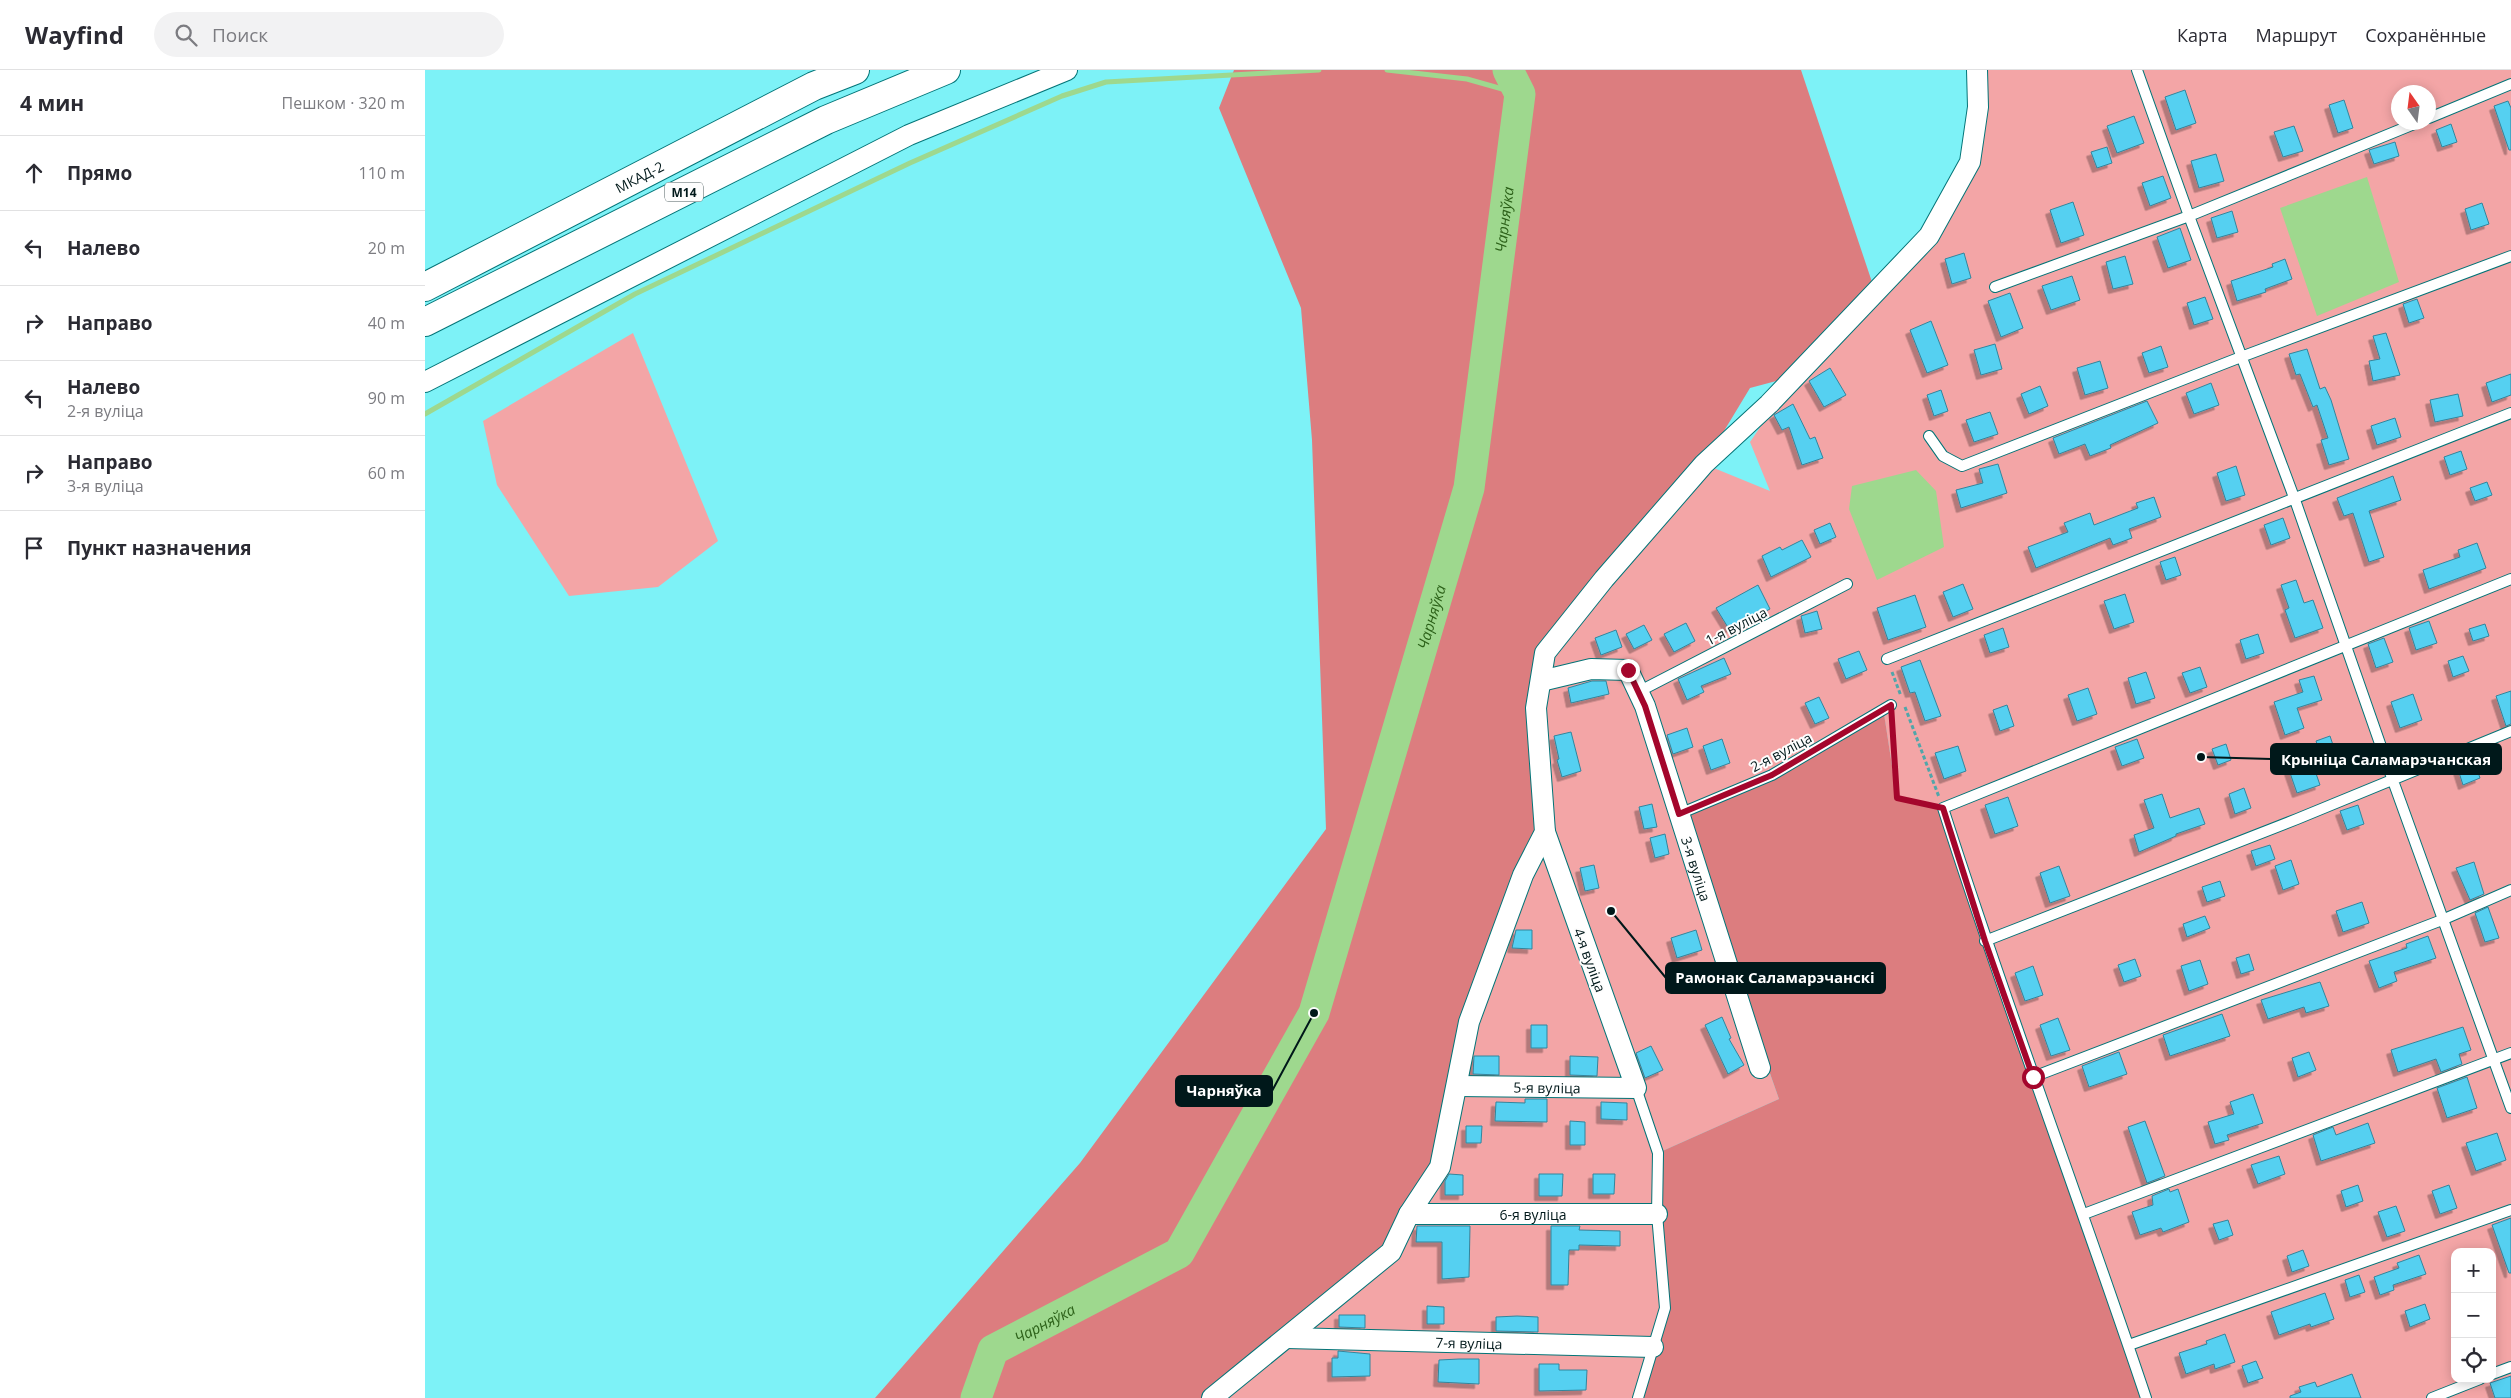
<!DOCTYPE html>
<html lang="ru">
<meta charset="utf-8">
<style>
body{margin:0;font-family:"Open Sans",sans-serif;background:#f2f2f3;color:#2b2b33}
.controls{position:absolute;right:15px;bottom:15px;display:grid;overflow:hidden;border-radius:10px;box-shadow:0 2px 12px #0003}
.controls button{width:45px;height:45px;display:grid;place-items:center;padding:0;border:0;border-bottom:1px solid #e1e1e2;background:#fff;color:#2b2b33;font:25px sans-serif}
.compass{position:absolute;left:1966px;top:15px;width:45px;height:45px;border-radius:50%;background:#fff;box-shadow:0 2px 12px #0003;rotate:346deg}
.stop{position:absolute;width:15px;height:15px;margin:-11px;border:4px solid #a4062c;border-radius:50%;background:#fff}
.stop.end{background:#a4062c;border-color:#fff;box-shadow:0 1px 5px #0008}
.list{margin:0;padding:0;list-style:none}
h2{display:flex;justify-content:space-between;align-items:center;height:65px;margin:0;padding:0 20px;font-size:21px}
h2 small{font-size:16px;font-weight:400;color:#7c7c81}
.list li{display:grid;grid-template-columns:32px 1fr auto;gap:15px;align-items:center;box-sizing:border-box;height:75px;padding:0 20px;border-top:1px solid #e1e1e2}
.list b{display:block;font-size:19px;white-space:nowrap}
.list p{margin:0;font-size:16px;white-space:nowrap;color:#7c7c81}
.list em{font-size:16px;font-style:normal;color:#7c7c81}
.icon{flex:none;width:28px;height:28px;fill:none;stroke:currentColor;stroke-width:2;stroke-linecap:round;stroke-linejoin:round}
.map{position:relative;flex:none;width:2086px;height:1328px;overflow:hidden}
header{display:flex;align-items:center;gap:30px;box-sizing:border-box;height:70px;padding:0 25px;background:#fff;border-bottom:1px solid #e1e1e2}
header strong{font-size:24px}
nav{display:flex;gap:28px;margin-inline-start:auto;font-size:18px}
.search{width:350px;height:45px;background:#f2f2f3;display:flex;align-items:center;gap:12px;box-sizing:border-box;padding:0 18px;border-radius:28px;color:#7c7c81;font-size:19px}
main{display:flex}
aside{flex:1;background:#fff}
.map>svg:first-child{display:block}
</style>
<header>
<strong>Wayfind</strong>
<div class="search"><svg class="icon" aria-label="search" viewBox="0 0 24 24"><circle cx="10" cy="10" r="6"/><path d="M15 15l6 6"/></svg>Поиск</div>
<nav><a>Карта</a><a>Маршрут</a><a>Сохранённые</a></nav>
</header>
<main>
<aside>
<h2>4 мин<small>Пешком · 320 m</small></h2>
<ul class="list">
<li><svg class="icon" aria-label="ahead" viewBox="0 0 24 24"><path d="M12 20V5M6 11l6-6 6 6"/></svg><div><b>Прямо</b></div><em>110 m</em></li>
<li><svg class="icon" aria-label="left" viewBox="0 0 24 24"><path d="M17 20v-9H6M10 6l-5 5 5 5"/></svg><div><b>Налево</b></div><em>20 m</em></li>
<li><svg class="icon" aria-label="right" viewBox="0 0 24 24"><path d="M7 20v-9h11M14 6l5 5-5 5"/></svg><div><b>Направо</b></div><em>40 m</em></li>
<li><svg class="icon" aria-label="left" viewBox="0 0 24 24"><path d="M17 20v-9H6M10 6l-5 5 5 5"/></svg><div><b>Налево</b><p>2-я вуліца</p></div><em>90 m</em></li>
<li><svg class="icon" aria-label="right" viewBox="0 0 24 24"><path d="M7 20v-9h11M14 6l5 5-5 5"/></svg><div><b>Направо</b><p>3-я вуліца</p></div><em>60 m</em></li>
<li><svg class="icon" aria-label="arrive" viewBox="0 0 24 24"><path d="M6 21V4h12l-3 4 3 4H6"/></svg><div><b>Пункт назначения</b></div></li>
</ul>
</aside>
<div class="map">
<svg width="2086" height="1328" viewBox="0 0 2086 1328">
<defs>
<filter id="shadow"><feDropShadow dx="-4.5" dy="4.5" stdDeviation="0" flood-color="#0004"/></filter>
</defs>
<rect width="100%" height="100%" fill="#7df2f7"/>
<path fill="#f3a5a6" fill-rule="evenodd" d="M1561 0H2086V1328H1724L1472 728 1459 645 1300 877 1354 1029 1233 1083 1240 1238 1213 1328H787L1120 583 1279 394 1345 421 1325 372 1370 306 1504 166 1545 92ZM1974 22H2004V52H1974ZM2030 1182H2067V1309H2030Z
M208 263 293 471 233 517 144 526 72 415 58 351Z"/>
<path fill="#dc7d7f" d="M809 0H1376L1450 221 1370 306 1325 318 1279 394 1120 583V762L1044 952 1015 1097 966 1182 787 1328H450L655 1093 901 759 887 370 876 238 794 38Z
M1459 644 1472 728 1518 738 1721 1328H1213L1240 1238 1233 1083 1354 1029 1254 744 1347 705Z"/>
<path fill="#9ed88e" d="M1942 107 1974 212 1892 246 1855 138Z
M1491 400 1511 421 1519 477 1452 510 1424 439 1427 416Z"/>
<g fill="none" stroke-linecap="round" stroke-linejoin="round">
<path stroke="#9ed88e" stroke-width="5" d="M962 0 1042 9 1095 24
M0 344 210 224 485 93 637 26 681 12 894 0"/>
<path stroke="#9ed88e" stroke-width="31" id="s1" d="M551 1328 568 1280 754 1183 889 943 1044 418 1095 24 1083 0"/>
</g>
<path fill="#55d0f1" stroke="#33859c" filter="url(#shadow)" d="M1760 20 1771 53 1751 60 1740 27Z
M1919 30 1928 58 1913 63 1904 35Z
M2083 31 2086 38V80H2084L2069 36Z
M1709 46 1719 73 1692 83 1682 56Z
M2026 54 2032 72 2017 77 2011 60Z
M1869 56 1878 81 1858 87 1849 62Z
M1970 72 1974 86 1949 94 1944 80Z
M1682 77 1687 93 1672 98 1666 82Z
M1791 84 1799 111 1774 118 1766 91Z
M1738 106 1746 128 1725 136 1717 113Z
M1648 132 1659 165 1636 173 1625 140Z
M2057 133 2064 154 2046 160 2040 139Z
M1807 141 1813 162 1792 168 1786 148Z
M1755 158 1766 190 1743 198 1732 167Z
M1539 183 1546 208 1527 214 1520 189Z
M1700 186 1708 214 1688 219 1681 192Z
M1860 189 1867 209 1840 219 1841 222 1812 231 1806 211 1848 197 1847 194Z
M1647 206 1655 230 1626 240 1617 216Z
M1585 223 1598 258 1576 267 1563 231Z
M1780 227 1788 249 1769 255 1762 233Z
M1992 229 1999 248 1984 253 1978 234Z
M1506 251 1523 295 1502 303 1485 260Z
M1961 263 1975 305 1948 311 1944 291 1955 289 1948 266Z
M1570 274 1577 299 1556 305 1549 280Z
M1736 276 1743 297 1724 303 1717 283Z
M1882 279 1895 319 1900 317 1906 330 1924 389 1904 395 1896 370 1903 368 1892 335 1888 337 1875 304 1871 305 1864 284Z
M1675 291 1683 318 1660 325 1652 298Z
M1405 298 1421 325 1399 337 1384 311Z
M2086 304V325L2067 332 2061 313Z
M1786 313 1794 335 1769 344 1761 323Z
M1615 316 1623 336 1604 344 1596 324Z
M1516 320 1523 341 1509 346 1502 325Z
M2033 324 2038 346 2010 352 2005 330Z
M1722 331 1733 353 1685 375 1686 378 1665 386 1660 374 1634 384 1628 368Z
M1368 334 1385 369 1390 367 1398 388 1377 395 1364 357 1357 360 1349 345Z
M1565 342 1573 364 1549 372 1541 350Z
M1970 348 1976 367 1952 375 1946 356Z
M2036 381 2042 399 2025 405 2019 387Z
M1573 394 1582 423 1536 438 1531 420 1558 413 1554 399Z
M1811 396 1820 425 1801 431 1792 403Z
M1968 406 1976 430 1944 441 1959 487 1944 492 1928 443 1919 446 1912 428Z
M2062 412 2067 425 2050 431 2045 418Z
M1729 427 1736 447 1704 459 1707 468 1688 475 1685 468 1611 498 1603 477 1643 462 1639 453 1665 443 1669 455 1713 438 1711 433Z
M1858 448 1865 468 1846 475 1839 455Z
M1405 453 1411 467 1395 474 1389 460Z
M1377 470 1386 487 1346 507 1337 486 1355 477 1357 480Z
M2052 473 2061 498 2004 519 1998 500 2035 487 2033 480Z
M1750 487 1756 505 1741 510 1735 492Z
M1871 510 1879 533 1888 530 1898 558 1870 568 1860 540 1864 538 1856 515Z
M1538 514 1548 539 1528 547 1518 522Z
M1333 515 1345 539 1326 549 1325 547 1304 559 1291 538Z
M1700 524 1709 552 1689 559 1679 531Z
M1490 525 1501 557 1463 570 1452 538Z
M1392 541 1397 559 1380 563 1376 546Z
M2004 551 2012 573 1991 580 1984 558Z
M1261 553 1270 571 1249 582 1239 564Z
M2060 554 2064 566 2048 571 2044 559Z
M1219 555 1227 570 1209 579 1201 564Z
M1578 558 1584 577 1565 583 1559 565Z
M1191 560 1197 577 1176 585 1170 568Z
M1833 564 1839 583 1821 589 1815 570Z
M1959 568 1968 592 1951 598 1943 574Z
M1434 581 1442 600 1421 609 1413 589Z
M2038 586 2044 601 2028 607 2023 591Z
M1299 588 1306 604 1276 616 1279 622 1262 630 1253 609Z
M1495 590 1516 646 1500 651 1490 622 1485 623 1476 597Z
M1775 597 1782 617 1765 623 1757 603Z
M1721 602 1730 628 1711 634 1703 608Z
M1889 606 1897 630 1872 638 1879 658 1860 665 1849 632 1878 622 1874 610Z
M1167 611H1181L1184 624 1146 633 1143 618Z
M1663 618 1672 644 1652 651 1643 625Z
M2086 621V654L2081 656 2071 626Z
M1988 624 1997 650 1975 658 1966 632Z
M1394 627 1404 648 1390 654 1380 633Z
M1582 635 1589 656 1575 661 1568 640Z
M1262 658 1268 677 1248 684 1242 665Z
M1146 662 1156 701 1137 707 1132 690 1134 689 1129 666Z
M1905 666 1910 681 1896 686 1891 671Z
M1297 669 1305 693 1286 700 1278 676Z
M1712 669 1719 688 1697 696 1690 677Z
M1801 674 1806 690 1793 695 1787 679Z
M1533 676 1541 701 1519 709 1510 683Z
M2048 687 2055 708 2038 715 2031 693Z
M1887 692 1895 715 1872 723 1864 700Z
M1819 718 1826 738 1810 744 1804 724Z
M1737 724 1745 748 1774 738 1780 754 1751 764V766L1714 782 1709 765 1729 758 1719 730Z
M1583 727 1593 756 1570 764 1560 735Z
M1227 734 1232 757 1219 759 1214 737Z
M1933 735 1939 754 1922 760 1915 741Z
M1240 764 1244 784 1230 788 1225 768Z
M1845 775 1850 789 1831 796 1826 781Z
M1866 790 1874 814 1858 820 1850 796Z
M2049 792 2059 824 2045 830 2031 798Z
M1169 795 1174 818 1160 821 1155 798Z
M1634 796 1645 826 1625 833 1615 803Z
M1795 811 1800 826 1782 832 1777 817Z
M1937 832 1944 853 1918 862 1911 841Z
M2063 837 2074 868 2060 872 2050 843Z
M1780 846 1785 858 1762 867 1758 854Z
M1091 860H1107V879L1087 878Z
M1271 860 1277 880 1252 888 1246 868Z
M2003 866 2011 888 1969 902 1972 911 1954 918 1944 891 1982 878 1981 874Z
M1824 884 1829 900 1816 904 1811 888Z
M1710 889 1716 906 1699 912 1693 895Z
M1775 890 1783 914 1764 921 1756 896Z
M1608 896 1618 925 1600 931 1590 903Z
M1895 912 1904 936 1881 943 1879 937 1843 949 1836 930Z
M1797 944 1805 966 1745 986 1738 965Z
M1297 947 1306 968 1304 969 1319 995 1303 1004 1280 955Z
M1633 948 1645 980 1626 986 1615 955Z
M1106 955H1122V978H1106Z
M2038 957 2046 980 2034 984 2037 994 2016 1002 2011 989 1973 1002 1966 980Z
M1226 976 1238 1000 1220 1008 1211 983Z
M1694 982 1702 1004 1664 1017 1657 996Z
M1884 982 1891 1000 1873 1007 1867 988Z
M1049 986H1074V1005L1048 1004Z
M1145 986 1173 987 1172 1006 1145 1005Z
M2042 1007 2052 1038 2022 1048 2012 1018Z
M1828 1024 1838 1053 1802 1065 1804 1070 1790 1074 1783 1052 1809 1044 1805 1032Z
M1100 1029H1122V1052L1070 1051 1071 1032 1100 1033Z
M1176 1032 1202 1033V1050L1176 1049Z
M1145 1051 1160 1052V1075H1145Z
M1720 1051 1740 1106 1722 1113 1703 1057Z
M1943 1053 1950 1073 1896 1091 1888 1065 1908 1057 1911 1065Z
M1041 1056H1057L1056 1073H1041Z
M2072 1063 2081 1090 2051 1101 2041 1073Z
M1854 1086 1860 1104 1833 1114 1826 1095Z
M1024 1104 1038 1105V1125H1020V1111Z
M1114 1104H1138L1137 1126H1114Z
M1168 1104H1190L1189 1124H1168Z
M1933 1115 1938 1131 1921 1137 1916 1121Z
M2024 1115 2032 1138 2015 1144 2007 1121Z
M1744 1119 1745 1122 1753 1119 1764 1152 1738 1162 1736 1158 1715 1165 1707 1142 1728 1135 1727 1126Z
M1971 1136 1980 1161 1962 1167 1953 1142Z
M2086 1148V1203H2084L2067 1155Z
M1803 1150 1808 1165 1794 1170 1788 1154Z
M992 1156H1045L1044 1207 1017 1209V1172H991Z
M1126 1156H1155L1154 1160 1195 1161V1176L1154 1175V1180H1144L1143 1215H1126Z
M1878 1180 1884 1196 1867 1202 1862 1186Z
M1994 1185 2001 1204 1968 1215 1969 1220 1955 1225 1949 1207 1974 1198 1972 1193Z
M1934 1205 1940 1222 1925 1227 1920 1210Z
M1900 1223 1909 1249 1886 1257 1885 1254 1854 1265 1846 1242Z
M2000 1234 2005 1249 1985 1257 1980 1241Z
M1002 1236 1019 1237V1254H1002Z
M914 1245H940V1258L914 1257Z
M1092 1246 1113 1247V1262L1071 1261V1247Z
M1800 1264 1810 1292 1790 1299 1789 1294 1761 1304 1754 1283 1782 1274 1781 1271Z
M913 1281 945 1284V1306L907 1307V1288H913Z
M1034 1289H1054V1314L1013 1312 1014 1290Z
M1831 1291 1838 1308 1823 1313 1817 1296Z
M1114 1294H1134V1300H1162L1161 1320 1114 1321Z
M1927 1304 1936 1328H1865V1326L1876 1322 1874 1317 1890 1312 1892 1317Z
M2086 1306V1328H2070L2065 1313Z"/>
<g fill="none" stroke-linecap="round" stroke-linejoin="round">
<g stroke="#037477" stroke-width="12">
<path id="service" d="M1712 0 1764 146 1870 430 1967 708 2086 1038
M2004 48 2086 14
M1570 217 1764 146 1994 52
M1504 366 1518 386 1537 396 1816 287 2086 186
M1462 589 2086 343
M1213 622 1422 514
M1254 744 1347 705 1466 635
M1560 871 1872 749 2086 661
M1608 1007 2017 850 2086 820
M1211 1018 1233 1083 1232 1144 1240 1238 1213 1328
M1659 1144 2086 983
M1704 1275 2086 1140
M2067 1304 2086 1297
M1721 1328C1655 1131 1581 936 1518 738L2086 509
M2007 1328 2055 1309"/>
</g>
<g stroke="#037477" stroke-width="22">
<g id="minor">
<path d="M0 312 484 65 642 0"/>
<path id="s2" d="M1116 611 1166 599 1203 600 1220 636 1335 998"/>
<path id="s3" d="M1033 1016 1211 1018 1120 762"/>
<path id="s4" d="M984 1144H1232"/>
<path id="s5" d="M862 1268 1228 1277"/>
<path d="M787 1328 966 1182 984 1144 1015 1097 1044 952 1098 805 1120 762 1111 638 1120 583 1179 509 1279 394 1344 334 1504 166 1545 92 1553 37 1552 0"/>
</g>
</g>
<g stroke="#037477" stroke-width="30">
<g id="trunk">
<path id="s6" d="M0 217 389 16 430 0"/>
<path d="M0 252 401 50 521 0"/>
</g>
</g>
<path stroke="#51a6aa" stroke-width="3" stroke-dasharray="4 2.5" stroke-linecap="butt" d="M1467 602 1476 626
M1480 637 1514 727
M1467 649 1472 728 1508 736"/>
<use href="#service" stroke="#fff" stroke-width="10"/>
<use href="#minor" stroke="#fff" stroke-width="20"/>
<use href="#trunk" stroke="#fff" stroke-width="28"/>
</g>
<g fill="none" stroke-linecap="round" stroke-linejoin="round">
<path stroke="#a4062c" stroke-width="6" d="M1203 600 1220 636 1254 744 1347 705 1466 635 1472 728 1518 738 1560 871 1608 1007"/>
</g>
<g text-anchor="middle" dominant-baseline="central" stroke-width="4" stroke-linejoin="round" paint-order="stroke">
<rect fill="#fdfdfd" stroke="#4c5d5e" stroke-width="1" x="240" y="112.5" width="38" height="19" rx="4"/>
<g font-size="12" font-weight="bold" fill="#00181a">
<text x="259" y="122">М14</text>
</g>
<g font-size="14" fill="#00181a" stroke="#fdfdfd">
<text stroke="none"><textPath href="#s6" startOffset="241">МКАД-2</textPath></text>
<text transform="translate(1311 556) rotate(-27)">1-я вуліца</text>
<text transform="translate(1356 682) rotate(-28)">2-я вуліца</text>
<text stroke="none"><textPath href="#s2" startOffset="299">3-я вуліца</textPath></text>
<text transform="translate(1165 890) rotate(70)">4-я вуліца</text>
<text stroke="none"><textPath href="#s3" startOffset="89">5-я вуліца</textPath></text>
<text stroke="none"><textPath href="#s4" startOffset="124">6-я вуліца</textPath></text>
<text stroke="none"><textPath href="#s5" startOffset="182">7-я вуліца</textPath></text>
</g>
<g font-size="15" font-style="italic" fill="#2c6119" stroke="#fdfdfd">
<text stroke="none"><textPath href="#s1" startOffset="1354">Чарняўка</textPath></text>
<text stroke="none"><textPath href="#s1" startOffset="949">Чарняўка</textPath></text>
<text stroke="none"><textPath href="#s1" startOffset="109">Чарняўка</textPath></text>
</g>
</g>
<path fill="none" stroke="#00181a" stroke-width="2" d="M1776 687L1846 689M1186 841L1241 908M889 943L847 1021"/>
<g fill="#00181a" stroke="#fdfdfd" stroke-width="2">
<circle cx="1776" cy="687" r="5"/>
<circle cx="1186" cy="841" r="5"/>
<circle cx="889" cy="943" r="5"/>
</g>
<g fill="#00181a" stroke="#00181a" stroke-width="2">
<rect x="1846" y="674" width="230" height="30" rx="5"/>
<rect x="1241" y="893" width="219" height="30" rx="5"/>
<rect x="751" y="1006" width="96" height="30" rx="5"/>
</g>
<g font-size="15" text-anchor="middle" font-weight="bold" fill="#fff">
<text x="1961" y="695">Крыніца Саламарэчанская</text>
<text x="1350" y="913">Рамонак Саламарэчанскі</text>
<text x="799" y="1026">Чарняўка</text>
</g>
</svg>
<div class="controls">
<button>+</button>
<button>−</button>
<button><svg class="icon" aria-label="locate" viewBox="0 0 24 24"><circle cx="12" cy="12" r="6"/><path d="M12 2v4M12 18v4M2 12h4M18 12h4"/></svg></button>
</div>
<svg class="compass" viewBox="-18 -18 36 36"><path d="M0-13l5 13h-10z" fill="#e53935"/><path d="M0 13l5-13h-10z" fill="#7c7c81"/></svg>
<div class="stop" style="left:1608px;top:1007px"></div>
<div class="stop end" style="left:1203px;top:600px"></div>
</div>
</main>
